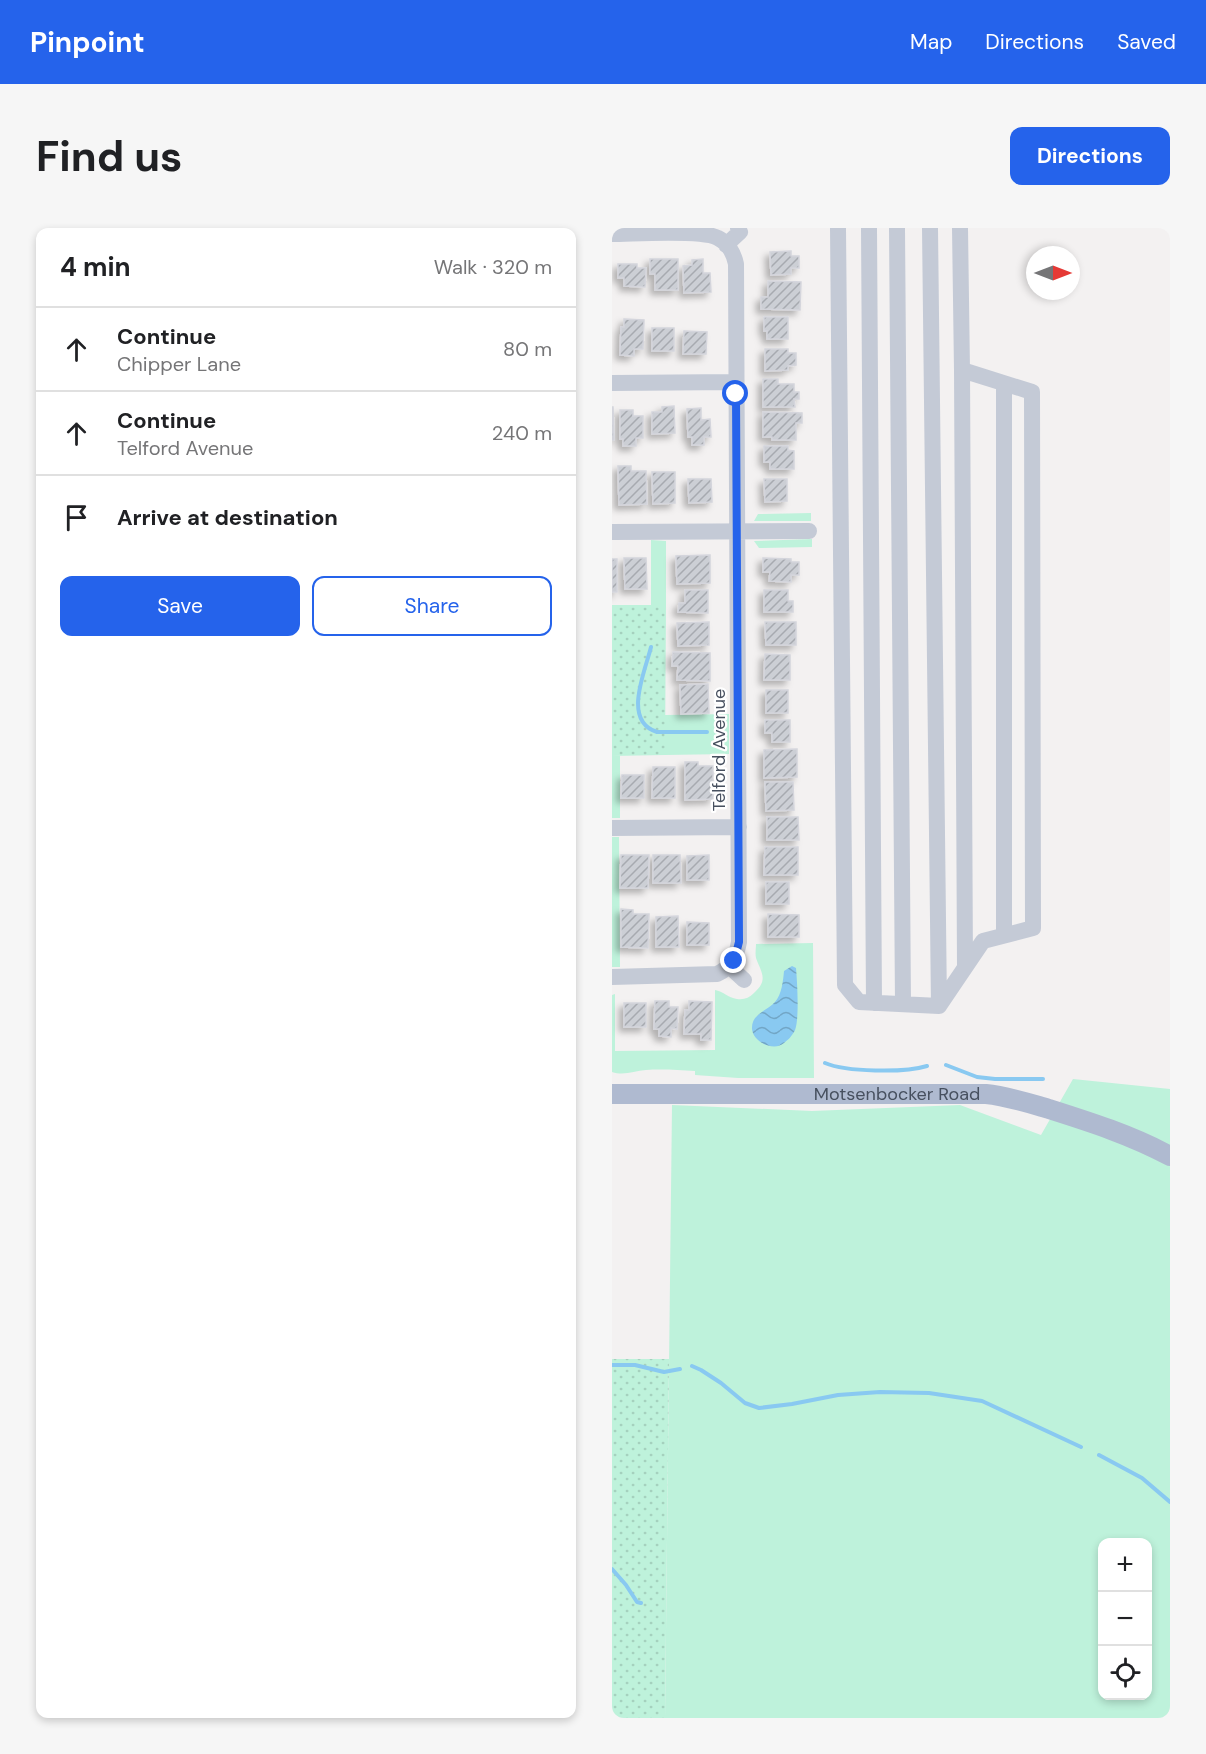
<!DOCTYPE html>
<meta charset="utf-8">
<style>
body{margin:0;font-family:"DM Sans",sans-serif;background:#f6f6f6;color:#202124}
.controls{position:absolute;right:18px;bottom:18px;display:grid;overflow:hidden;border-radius:12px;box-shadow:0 3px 9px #0003}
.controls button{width:54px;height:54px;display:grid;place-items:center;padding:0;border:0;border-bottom:2px solid #e0e0e0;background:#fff;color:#202124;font:30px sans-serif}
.compass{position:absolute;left:414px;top:18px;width:54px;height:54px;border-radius:50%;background:#fff;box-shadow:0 3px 9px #0003;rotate:90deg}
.stop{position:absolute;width:18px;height:18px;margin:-14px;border:4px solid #2563eb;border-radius:50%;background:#fff}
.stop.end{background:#2563eb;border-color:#fff;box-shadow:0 2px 6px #0008}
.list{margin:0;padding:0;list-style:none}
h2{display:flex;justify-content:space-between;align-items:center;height:78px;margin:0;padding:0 24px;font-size:26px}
h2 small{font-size:20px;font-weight:400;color:#757577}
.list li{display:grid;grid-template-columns:39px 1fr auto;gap:18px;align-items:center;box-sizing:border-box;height:84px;padding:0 24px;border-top:2px solid #e0e0e0}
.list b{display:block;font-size:22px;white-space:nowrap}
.list p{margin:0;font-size:20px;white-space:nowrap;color:#757577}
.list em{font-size:20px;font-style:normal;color:#757577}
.actions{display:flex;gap:12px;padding:18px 24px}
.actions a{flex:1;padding:14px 0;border:2px solid #2563eb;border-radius:12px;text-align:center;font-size:21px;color:#2563eb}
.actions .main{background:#2563eb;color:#fff}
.icon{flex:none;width:33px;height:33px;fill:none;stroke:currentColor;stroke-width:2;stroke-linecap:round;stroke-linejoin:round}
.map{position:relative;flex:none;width:558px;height:1490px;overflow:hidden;border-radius:12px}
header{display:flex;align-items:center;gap:36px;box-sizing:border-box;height:84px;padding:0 30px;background:#2563eb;color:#fff}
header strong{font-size:28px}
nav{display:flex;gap:33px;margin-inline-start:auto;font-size:21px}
.intro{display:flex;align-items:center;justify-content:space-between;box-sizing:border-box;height:144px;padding:0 36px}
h1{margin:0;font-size:42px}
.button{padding:15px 27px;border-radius:12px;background:#2563eb;color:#fff;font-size:21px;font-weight:700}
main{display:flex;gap:36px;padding:0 36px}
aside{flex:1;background:#fff;border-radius:12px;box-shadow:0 3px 9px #0003}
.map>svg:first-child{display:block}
</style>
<header>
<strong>Pinpoint</strong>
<nav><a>Map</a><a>Directions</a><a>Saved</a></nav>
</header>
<div class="intro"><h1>Find us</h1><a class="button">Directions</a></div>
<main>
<aside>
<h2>4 min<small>Walk · 320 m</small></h2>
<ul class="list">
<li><svg class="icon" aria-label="ahead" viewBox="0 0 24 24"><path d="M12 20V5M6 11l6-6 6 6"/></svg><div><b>Continue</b><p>Chipper Lane</p></div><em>80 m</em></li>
<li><svg class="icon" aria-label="ahead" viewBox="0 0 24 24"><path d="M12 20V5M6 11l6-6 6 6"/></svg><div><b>Continue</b><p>Telford Avenue</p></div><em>240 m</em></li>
<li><svg class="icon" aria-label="arrive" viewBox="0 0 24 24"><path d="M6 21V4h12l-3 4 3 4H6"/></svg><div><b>Arrive at destination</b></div></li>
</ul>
<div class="actions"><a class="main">Save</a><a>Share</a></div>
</aside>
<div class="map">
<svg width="558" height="1490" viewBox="0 0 558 1490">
<defs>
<pattern id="park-dots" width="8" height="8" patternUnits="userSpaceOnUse" patternTransform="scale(1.5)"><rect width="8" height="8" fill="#bef2db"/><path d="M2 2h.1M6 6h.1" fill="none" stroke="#a5d1be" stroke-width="1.8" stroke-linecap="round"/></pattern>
<pattern id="water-waves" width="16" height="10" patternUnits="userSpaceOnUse" patternTransform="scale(1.5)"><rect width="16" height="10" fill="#89c9f1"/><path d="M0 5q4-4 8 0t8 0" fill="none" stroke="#72a6c6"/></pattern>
<pattern id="building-hatch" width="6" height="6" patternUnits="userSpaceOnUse" patternTransform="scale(1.5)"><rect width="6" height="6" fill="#cccfd5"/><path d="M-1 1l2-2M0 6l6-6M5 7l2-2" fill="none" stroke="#a7aab0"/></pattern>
<filter id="shadow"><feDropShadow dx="-4.5" dy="4.5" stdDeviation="3" flood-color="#0004"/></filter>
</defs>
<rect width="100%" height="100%" fill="#f3f1f1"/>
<path fill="#bef2db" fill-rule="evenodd" d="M199 285V293H142L146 286Z
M200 311V319L147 320 142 313Z
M39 312 54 313V377H39Z
M117 486V526L53 527V487Z
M0 528H8V590H0Z
M0 609H7L8 739H0Z
M201 715 202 850H126L83 847V843C66 842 50 841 34 842 22 843 12 848 0 844V767L3 766V823L103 822V762C111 763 116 770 125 771 132 772 137 770 142 765 157 752 149 744 144 730 143 726 144 720 144 716Z
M461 851 558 861V1490H53L60 877 200 883 348 877 429 907ZM490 1314H536V1468H490Z"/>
<path fill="url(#park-dots)" d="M0 377H54L53 527 0 528Z
M0 1131H57L53 1490H0Z"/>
<path fill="url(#water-waves)" d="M180 738 184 740C185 751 188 796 182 804 178 810 178 810 172 815 162 824 141 814 140 801 139 786 155 783 163 774 170 766 171 753 172 743Z"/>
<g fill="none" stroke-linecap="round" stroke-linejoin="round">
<path stroke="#89c9f1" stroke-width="4" d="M39 419C33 444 10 493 45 504H95
M213 835C234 844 292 845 315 838
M334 837 365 849 383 851H431
M0 1137H23L52 1144 68 1141
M80 1138 89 1142 109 1155 133 1175 147 1180 180 1176 226 1167 268 1164 317 1165 370 1173 469 1219
M487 1227 530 1250 558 1274
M0 1341 14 1357 25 1374 29 1375"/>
</g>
<path fill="url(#building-hatch)" stroke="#d4d5dc" stroke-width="1.5" filter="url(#shadow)" d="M179 23V28H187V40H179V46L159 47 158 24Z
M38 31H66V62H43V46H38Z
M91 31V45H98L99 64 72 65 71 38 80 37V32Z
M6 36H25V40H34L33 59 12 58V50H6Z
M156 53 189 54 188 82 149 81V69H156Z
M152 89H176V111H155V103H152Z
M12 91 32 92 31 121H22V128L8 127 9 99H12Z
M40 100H62V123H40Z
M72 103 95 104 94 126H71Z
M153 121H176V125H184V137L176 138V142L153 143Z
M151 151H166V156H182V164H187V171H182L183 179H151Z
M62 178 63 205 40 206V184H50V179Z
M0 179H1L2 212H0Z
M89 180V192L98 191 99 209H92V217H80V209H76L75 181Z
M8 182H21V188H31V210H24V218H11V211H8Z
M151 184 190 185V195H184V212H160V209H151Z
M152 218H176V222L182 223V241H158V234H152Z
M6 238H19V243H34L35 276 7 277Z
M40 244H63V275L41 276Z
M76 251H99L100 274 77 275Z
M152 251H175V273L153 274Z
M98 327V355L65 356 64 328Z
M12 330H34L35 361H13Z
M151 330 179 331V334H187V347H179V354L157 353 158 344H151Z
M0 331H5V364H0Z
M73 362H96V385L66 384 67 375H73Z
M152 362H176V373H181V384H152Z
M97 394V417L66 418 65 395Z
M153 394H184V417H154Z
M61 424 98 425V453L65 452 66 438H60Z
M153 426 178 427V452H152Z
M96 456 97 485 69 486 68 457Z
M154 462H176V485H154Z
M153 492H178V514H160V505H153Z
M185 521V549L152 550V522Z
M73 534H86V538H101V571L73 572Z
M41 539H63V570H40Z
M10 547H32V570H9Z
M153 554H181L182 582 154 583Z
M155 589H186L187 612H155Z
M153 619H186V647H152Z
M9 627H37L36 660H8Z
M41 627H68L69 655H41Z
M97 627V652H75V628Z
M154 654H177V676H154Z
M9 681 21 682V686H37L36 720 9 719Z
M156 686 187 687V709H156Z
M66 688 67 719H44V689Z
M75 694 97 695V717H75Z
M43 773H57V779H66L65 801 59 800V809L47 808V801H42Z
M77 773 100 774 99 812H89V806H72L73 782H77Z
M12 775H34V799H12Z"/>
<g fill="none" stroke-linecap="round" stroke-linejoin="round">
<path stroke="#c4cad6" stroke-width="16" d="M226 0 233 757 247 774 327 778
M257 0 262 775
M285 0 291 776
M318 0 327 778
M0 6C22 6 90 1 106 10 116 15 122 26 124 36L127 714C124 730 120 739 105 746L0 749
M114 17 128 4 126 0
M350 142 353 739
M0 155 124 154
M0 304 197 303
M0 600 127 599
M392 707V156
M118 739 132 752
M327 778 371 713 421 700 420 164 350 142 348 0"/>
<path stroke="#afbad0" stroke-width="20" id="s1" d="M0 866H374C395 868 416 875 437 881 478 894 519 907 558 928"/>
</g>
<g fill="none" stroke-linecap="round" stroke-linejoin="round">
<path stroke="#2563eb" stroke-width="8" d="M122 733 127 714 124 166"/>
</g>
<g text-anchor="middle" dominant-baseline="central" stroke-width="4.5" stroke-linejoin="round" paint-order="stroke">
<g font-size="18" fill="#47505f" stroke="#fff">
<text transform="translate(107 522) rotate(-90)">Telford Avenue</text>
<text stroke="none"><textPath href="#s1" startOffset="285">Motsenbocker Road</textPath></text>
</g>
</g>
</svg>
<div class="controls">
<button>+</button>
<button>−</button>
<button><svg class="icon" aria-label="locate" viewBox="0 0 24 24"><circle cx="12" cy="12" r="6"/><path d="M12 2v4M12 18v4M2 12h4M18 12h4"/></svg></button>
</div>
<svg class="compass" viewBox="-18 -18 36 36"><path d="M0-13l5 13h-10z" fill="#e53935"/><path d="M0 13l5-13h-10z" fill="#757577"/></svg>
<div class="stop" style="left:124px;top:166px"></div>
<div class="stop end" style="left:122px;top:733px"></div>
</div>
</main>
